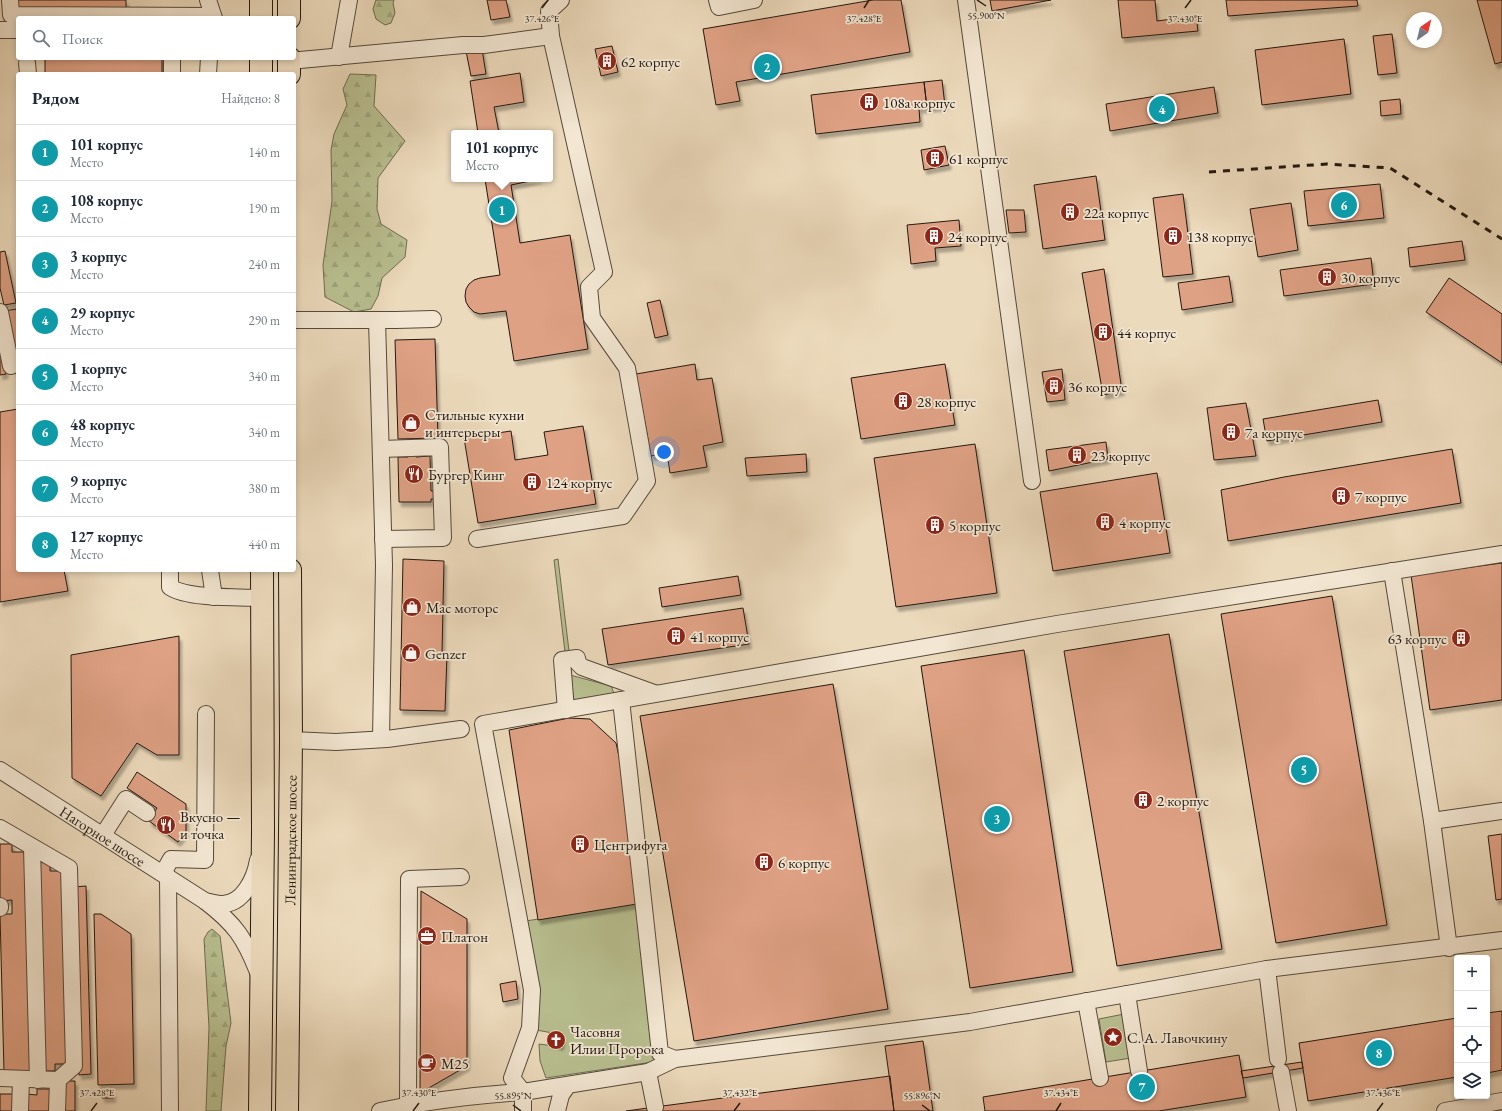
<!DOCTYPE html>
<html lang="ru">
<meta charset="utf-8">
<style>
body{margin:0;font-family:"EB Garamond",serif;background:#f6f6f7;color:#1f2937}
.controls{position:absolute;right:12px;bottom:12px;display:grid;overflow:hidden;border-radius:4px;box-shadow:0 2px 6px #0003}
.controls button{width:36px;height:36px;display:grid;place-items:center;padding:0;border:0;border-bottom:1px solid #e0e1e3;background:#fff;color:#1f2937;font:20px sans-serif}
.compass{position:absolute;left:1406px;top:12px;width:36px;height:36px;border-radius:50%;background:#fff;box-shadow:0 2px 6px #0003;rotate:35deg}
.you{position:absolute;left:664px;top:452px;width:14px;height:14px;margin:-10px;border:3px solid #fff;border-radius:50%;background:#1a73e8;box-shadow:0 0 0 6px #1a73e833}
.badge{display:grid;place-items:center;width:26px;height:26px;border-radius:50%;background:#2563eb;color:#fff;font-size:13px;font-weight:700}
.pin{position:absolute;translate:-50% -50%;border:2px solid #fff;box-shadow:0 1px 4px #0006}
.popup{position:absolute;left:451px;top:130px;width:102px;height:52px;box-sizing:border-box;display:grid;place-content:center;border-radius:4px;background:#fff;filter:drop-shadow(0 1px 3px #0005);font-size:13px;white-space:nowrap;color:#747a83}
.popup b{font-size:15px;color:#1f2937}
.popup::after{content:'';position:absolute;left:50%;top:100%;margin-left:-8px;border:8px solid transparent;border-top-color:#fff}
.list{margin:0;padding:0;list-style:none}
h2{display:flex;justify-content:space-between;align-items:center;height:52px;margin:0;padding:0 16px;font-size:17px}
h2 small{font-size:13px;font-weight:400;color:#747a83}
.list li{display:grid;grid-template-columns:26px 1fr auto;gap:12px;align-items:center;box-sizing:border-box;height:56px;padding:0 16px;border-top:1px solid #e0e1e3}
.list b{display:block;font-size:15px;white-space:nowrap}
.list p{margin:0;font-size:13px;white-space:nowrap;color:#747a83}
.list em{font-size:13px;font-style:normal;color:#747a83}
.icon{flex:none;width:22px;height:22px;fill:none;stroke:currentColor;stroke-width:2;stroke-linecap:round;stroke-linejoin:round}
.map{position:relative;flex:none;width:1502px;height:1111px;overflow:hidden}
.search{position:absolute;background:#fff;box-shadow:0 2px 6px #0003;left:16px;top:16px;width:280px;height:44px;display:flex;align-items:center;gap:10px;box-sizing:border-box;padding:0 14px;border-radius:4px;color:#747a83;font-size:15px}
.panel{position:absolute;background:#fff;box-shadow:0 2px 6px #0003;left:16px;top:72px;width:280px;height:500px;border-radius:4px}
.map>svg:first-child{display:block}
</style>
<div class="map">
<svg width="1502" height="1111" viewBox="0 0 1502 1111">
<defs>
<pattern id="forest-firs" width="22" height="20" patternUnits="userSpaceOnUse"><rect width="22" height="20" fill="#b8bf90"/><path d="M5 1l3.5 6h-7zM16 11l3.5 6h-7z" fill="#9ea47b"/></pattern>
<filter id="shadow"><feDropShadow dx="2.5" dy="4.5" stdDeviation="1" flood-color="#0004"/></filter>
</defs>
<rect width="100%" height="100%" fill="#ecdabc"/>
<filter id="stains"><feTurbulence type="fractalNoise" baseFrequency=".005" numOctaves="4"/><feColorMatrix values="0 0 0 0 .2 0 0 0 0 .09 0 0 0 0 .02 0 0 0 .5 -.17"/></filter>
<radialGradient id="worn" r=".72"><stop offset=".6" stop-color="#630" stop-opacity="0"/><stop offset="1" stop-color="#630" stop-opacity=".3"/></radialGradient>
<path fill="#b8bf90" stroke="#6e6c50" d="M558 559 569 651 565 652 554 560Z
M570 675 611 686 614 693 574 701Z
M640 902 666 1060 546 1078 540 1061 539 1044 562 1047 564 1035 536 1030 526 921Z
M1124 1014 1131 1058 1106 1062 1099 1019Z"/>
<path fill="url(#forest-firs)" stroke="#6e6c50" d="M376 0H394L393 3 395 13 391 23 385 25 376 19 373 9Z
M350 74 376 75 374 106 405 141 378 178 377 209 381 224 407 240 405 257 382 278 378 296 371 309 354 312 325 297 323 265 332 201 331 150 334 134 347 105 343 89Z
M212 929 220 936 231 1023 226 1046 221 1111H206L209 1027 204 939 208 932Z"/>
<path fill="#dfa184" stroke="#231911" filter="url(#shadow)" d="M15 0H126V11L15 10Z
M487 0H506L510 17 491 20Z
M873 0H901L910 52 736 82 740 101 716 105 703 29Z
M990 0H1051L992 11Z
M1118 0H1155L1157 21 1196 16 1198 31 1122 38Z
M1226 0H1357L1358 6 1228 16Z
M1477 0H1502V62L1495 64Z
M1392 34 1397 73 1378 75 1373 36Z
M1344 39 1351 94 1262 105 1255 50Z
M612 46 618 72 601 76 595 49Z
M482 49 486 74 471 76 466 51Z
M45 58H162V74H45Z
M520 73 524 102 494 107 499 133H478L470 81Z
M942 80 945 106 927 108 924 82Z
M924 82 927 108 919 109 920 122 816 134 811 95Z
M1214 87 1218 113 1110 131 1106 104Z
M1400 99 1401 114 1381 116 1380 101Z
M945 146 949 165 924 170 921 150Z
M1096 176 1105 240 1043 249 1034 185Z
M485 179H540L511 185 520 243 570 235 588 349 514 361 506 311 480 314 474 312 469 307 466 302 465 296 466 289 469 284 474 280 480 278 500 275Z
M1380 184 1384 218 1308 226 1304 191Z
M1183 194 1193 274 1163 277 1153 198Z
M1291 203 1298 250 1258 257 1250 209Z
M1006 210H1024L1026 232 1009 233Z
M959 220 961 246 935 248 936 261 911 264 907 225Z
M1462 241 1465 260 1410 267 1408 248Z
M5 251 16 303 4 305 0 288V252Z
M1371 258 1374 284 1284 296 1280 270Z
M1104 269 1122 391 1103 395 1082 273Z
M1229 276 1233 302 1182 310 1178 283Z
M1449 278 1502 314V363L1426 312Z
M660 300 668 335 655 338 647 303Z
M16 309 18 319V371L15 372 5 311Z
M435 339 438 438 398 439 395 340Z
M0 342 6 374 0 375Z
M695 364 697 380 712 378 723 442 703 446 707 467 670 473 667 453 651 456 636 374Z
M945 364 955 425 861 439 851 378Z
M1062 369 1065 400 1047 402 1042 372Z
M1378 400 1382 422 1267 441 1263 419Z
M1246 403 1256 456 1214 460 1207 408Z
M18 409V570H64L68 591 0 602V412Z
M583 426 596 504 478 523 464 438 511 431 515 460 548 455 544 432Z
M1106 442 1108 459 1049 471 1046 450Z
M975 444 997 593 896 607 874 458Z
M1452 449 1461 503 1228 541 1221 490 1284 477Z
M408 454H416V457L430 456 431 491H434V499H431V502H399L398 457H408Z
M806 454 807 472 747 476 745 458Z
M1157 473 1170 553 1053 571 1040 492Z
M403 559 444 561 442 653 447 654 445 711 400 710Z
M1502 563V700L1430 710 1411 575Z
M738 576 741 595 662 607 659 588Z
M1332 596 1387 925 1276 943 1221 614Z
M743 608 749 644 608 665 602 629Z
M1169 634 1222 949 1117 966 1064 651Z
M179 636V755H157L137 743 101 796 72 778 71 655Z
M1024 650 1073 972 970 988 921 666Z
M833 684 888 1009 694 1041 640 716Z
M569 718 590 719 616 743 625 784 643 903 538 920 509 730Z
M137 772 186 804V832L178 842 149 821 157 808 127 788Z
M1502 834V899L1496 900 1488 836Z
M0 844H12V852H26L31 1072H4L0 914H12V900L0 901Z
M50 862V871H64L69 1064H55V1071H42L36 863Z
M86 886 91 1074 79 1075 74 887Z
M421 891 467 919V1066L420 1093Z
M94 914H101L131 934 134 1084 98 1085Z
M516 981 518 999 503 1002 500 984Z
M1502 1011V1070L1487 1073V1013Z
M1457 1018V1077L1308 1101 1299 1043Z
M551 1034 563 1037 561 1046 549 1043Z
M923 1041 933 1111H894L885 1046Z
M1239 1055 1246 1097 1159 1111H985L983 1097Z
M1302 1062 1303 1068 1243 1078 1241 1071Z
M890 1076 894 1111H626L655 1107Z
M63 1081H75V1111H63Z
M37 1089H53L52 1111H25L26 1094 37 1095Z
M102 1090H113V1098H102Z
M0 1094H14V1111H0Z"/>
<g fill="none" stroke-linecap="round" stroke-linejoin="round">
<g stroke="#55493c" stroke-width="18">
<g id="minor">
<path d="M10 0 11 15 213 16"/>
<path d="M208 0 214 18"/>
<path d="M717 0 719 7 754 0"/>
<path d="M966 0 1032 481"/>
<path d="M0 30H18"/>
<path d="M339 57 349 0"/>
<path d="M289 61 463 45H484L551 36"/>
<path d="M27 63 28 74"/>
<path d="M172 74V58"/>
<path d="M208 74 209 58"/>
<path d="M0 312 11 366"/>
<path d="M294 320H396L433 319"/>
<path d="M377 320 384 565 381 739"/>
<path d="M381 449 440 447 443 538 383 539"/>
<path d="M477 539 623 516 647 481 627 368 592 318 589 287 604 272 551 36 549 11 561 0"/>
<path d="M170 570V587C188 599 239 597 262 598"/>
<path d="M210 570 214 597"/>
<path d="M1392 571 1432 821 1449 948"/>
<path d="M621 700 660 1053 675 1059"/>
<path d="M566 710 562 660 577 658 578 663 582 667 654 693"/>
<path d="M291 740 336 742 387 739 461 729"/>
<path id="s1" d="M0 770 205 901C235 924 244 937 258 972"/>
<path d="M1432 821 1502 811"/>
<path d="M0 828 69 868 74 1066 58 1080"/>
<path d="M103 835 126 799 147 813"/>
<path d="M32 847 38 1080"/>
<path d="M163 873 171 859 205 860 206 714"/>
<path d="M168 877 170 1111"/>
<path d="M205 901C210 902 216 904 221 904 243 905 255 878 258 860"/>
<path d="M0 906V908"/>
<path d="M1267 969 1502 940"/>
<path d="M1127 994 1139 1071"/>
<path d="M1086 1001 1100 1078"/>
<path d="M648 1072 655 1107"/>
<path d="M1281 1072 1288 1111"/>
<path d="M0 1078 58 1080 57 1111"/>
<path d="M408 1105 409 879 461 877"/>
<path d="M20 1111 21 1079"/>
<path d="M380 1111C427 1101 475 1095 523 1092L512 1078 530 1028 532 990 483 724 1057 624 1502 554"/>
<path d="M523 1111V1092L648 1072 675 1059 970 1022 1267 969 1278 1059"/>
<path d="M557 1111 561 1095 568 1085"/>
<path d="M1445 1111 1502 1101"/>
</g>
</g>
<g stroke="#231911" stroke-width="24">
<g id="highway">
<path d="M289 0V18"/>
<path d="M261 18V0"/>
<path d="M261 58V74"/>
<path d="M289 74V58"/>
<path d="M260 1111 263 831 262 570"/>
<path id="s2" d="M287 1111 291 740 290 570"/>
</g>
</g>
<use href="#minor" stroke="#f3e7d3" stroke-width="16"/>
<use href="#highway" stroke="#ecdabc" stroke-width="22"/>
<path stroke="#231911" stroke-width="3" stroke-dasharray="7 7" stroke-linecap="butt" d="M1209 172 1327 164 1390 168 1502 239"/>
</g>
<path fill="none" stroke="#231911" stroke-width="1.5" d="M977 0 986 6M542 8 548 0M864 8 869 0M1185 8 1191 0M513 1105 521 1111M922 1105 930 1111M91 1111 97 1103M413 1111 419 1103M734 1111 740 1103M1056 1111 1061 1103M1377 1111 1383 1103"/>
<defs>
<g id="building-disc" transform="scale(1)"><circle r="9.5" fill="#8f2418" stroke="#f3e7d3"/><path d="M-4-6H4V6H1V3H-1V6H-4ZM-2.5-4.3h1.7v1.8h-1.7ZM.8-4.3h1.7v1.8H.8ZM-2.5-1h1.7V.8h-1.7ZM.8-1h1.7V.8H.8Z" fill="#fff"/></g>
<g id="shop-disc" transform="scale(1)"><circle r="9.5" fill="#8f2418" stroke="#f3e7d3"/><path d="M-5-2.5h2.3a2.7 3.5 0 0 1 5.4 0H5L5.5 6h-11ZM-1.5-2.5h3a1.5 2.3 0 0 0-3 0Z" fill="#fff"/></g>
<g id="restaurant-disc" transform="scale(1)"><circle r="9.5" fill="#8f2418" stroke="#f3e7d3"/><path d="M-5-6h1v4h1v-4h1v4h1v-4h1v5L-1.5 .5V6h-2V.5L-5-1ZM5-6V6H3V1.5H1.5Q1.5-4 5-6Z" fill="#fff"/></g>
<g id="office-disc" transform="scale(1)"><circle r="9.5" fill="#8f2418" stroke="#f3e7d3"/><path d="M-6-3h4V-5.5h4V-3h4V5H-6ZM-1-4.5V-3h2v-1.5ZM-6 0V1H6V0Z" fill="#fff"/></g>
<g id="sight-disc" transform="scale(1)"><circle r="9.5" fill="#8f2418" stroke="#f3e7d3"/><path d="M0-6L1.8-2.2L6-1.7L2.9 1.2L3.7 5.4L0 3.3L-3.7 5.4L-2.9 1.2L-6-1.7L-1.8-2.2Z" fill="#fff"/></g>
<g id="church-disc" transform="scale(1)"><circle r="9.5" fill="#8f2418" stroke="#f3e7d3"/><path d="M-1.2-6h2.4v3.5h3.3v2.4h-3.3V6h-2.4V-.1h-3.3v-2.4h3.3Z" fill="#fff"/></g>
<g id="cafe-disc" transform="scale(1)"><circle r="9.5" fill="#8f2418" stroke="#f3e7d3"/><path d="M-5.5-4.5H6V0H3Q3 3.5 0 3.5H-2.5Q-5.5 3.5-5.5 0ZM3-3.2v2h1.7v-2ZM-6 4.5H4V6H-6Z" fill="#fff"/></g>
</defs>
<g fill-rule="evenodd">
<use href="#building-disc" x="607" y="61"/>
<use href="#building-disc" x="869" y="102"/>
<use href="#building-disc" x="935" y="158"/>
<use href="#building-disc" x="1070" y="212"/>
<use href="#building-disc" x="934" y="236"/>
<use href="#building-disc" x="1173" y="236"/>
<use href="#building-disc" x="1327" y="277"/>
<use href="#building-disc" x="1103" y="332"/>
<use href="#building-disc" x="1054" y="386"/>
<use href="#building-disc" x="903" y="401"/>
<use href="#shop-disc" x="411" y="423"/>
<use href="#building-disc" x="1231" y="432"/>
<use href="#building-disc" x="1077" y="455"/>
<use href="#restaurant-disc" x="414" y="474"/>
<use href="#building-disc" x="532" y="482"/>
<use href="#building-disc" x="1341" y="496"/>
<use href="#building-disc" x="1105" y="522"/>
<use href="#building-disc" x="935" y="525"/>
<use href="#shop-disc" x="412" y="607"/>
<use href="#building-disc" x="676" y="636"/>
<use href="#building-disc" x="1461" y="638"/>
<use href="#shop-disc" x="411" y="653"/>
<use href="#building-disc" x="1143" y="800"/>
<use href="#restaurant-disc" x="166" y="825"/>
<use href="#building-disc" x="580" y="844"/>
<use href="#building-disc" x="764" y="862"/>
<use href="#office-disc" x="427" y="936"/>
<use href="#sight-disc" x="1113" y="1037"/>
<use href="#church-disc" x="556" y="1040"/>
<use href="#cafe-disc" x="427" y="1063"/>
</g>
<g text-anchor="middle" dominant-baseline="central" stroke-width="3.5" stroke-linejoin="round" paint-order="stroke">
<g font-size="15" fill="#231911" stroke="#f3e7d3" text-anchor="start">
<text x="621" y="61">62 корпус</text>
<text x="883" y="102">108а корпус</text>
<text x="949" y="158">61 корпус</text>
<text x="1084" y="212">22а корпус</text>
<text x="948" y="236">24 корпус</text>
<text x="1187" y="236">138 корпус</text>
<text x="1341" y="277">30 корпус</text>
<text x="1117" y="332">44 корпус</text>
<text x="1068" y="386">36 корпус</text>
<text x="917" y="401">28 корпус</text>
<text x="425" y="414">Стильные кухни<tspan x="425" dy="17">и интерьеры</tspan></text>
<text x="1245" y="432">7а корпус</text>
<text x="1091" y="455">23 корпус</text>
<text x="428" y="474">Бургер Кинг</text>
<text x="546" y="482">124 корпус</text>
<text x="1355" y="496">7 корпус</text>
<text x="1119" y="522">4 корпус</text>
<text x="949" y="525">5 корпус</text>
<text x="426" y="607">Мас моторс</text>
<text x="690" y="636">41 корпус</text>
<text x="1447" y="638" text-anchor="end">63 корпус</text>
<text x="425" y="653">Genzer</text>
<text x="1157" y="800">2 корпус</text>
<text x="180" y="816">Вкусно —<tspan x="180" dy="17">и точка</tspan></text>
<text x="594" y="844">Центрифуга</text>
<text x="778" y="862">6 корпус</text>
<text x="441" y="936">Платон</text>
<text x="570" y="1031">Часовня<tspan x="570" dy="17">Илии Пророка</tspan></text>
<text x="1127" y="1037">С. А. Лавочкину</text>
<text x="441" y="1063">М25</text>
</g>
<g font-size="15" fill="#231911" stroke="#f3e7d3">
<text stroke="none"><textPath href="#s1" startOffset="122">Нагорное шоссе</textPath></text>
<text stroke="none"><textPath href="#s2" startOffset="271">Ленинградское шоссе</textPath></text>
</g>
</g>
<g font-size="10" text-anchor="middle" fill="#231911" stroke="#f3e7d3" stroke-width="3.5" stroke-linejoin="round" paint-order="stroke">
<text x="986" y="19">55.900°N</text>
<text x="542" y="22">37.426°E</text>
<text x="864" y="22">37.428°E</text>
<text x="1185" y="22">37.430°E</text>
<text x="97" y="1096">37.428°E</text>
<text x="419" y="1096">37.430°E</text>
<text x="740" y="1096">37.432°E</text>
<text x="1061" y="1096">37.434°E</text>
<text x="1383" y="1096">37.436°E</text>
<text x="513" y="1099">55.895°N</text>
<text x="922" y="1099">55.896°N</text>
</g>
<rect width="100%" height="100%" filter="url(#stains)"/>
<rect width="100%" height="100%" fill="url(#worn)"/>
</svg>
<div class="controls">
<button>+</button>
<button>−</button>
<button><svg class="icon" aria-label="locate" viewBox="0 0 24 24"><circle cx="12" cy="12" r="6"/><path d="M12 2v4M12 18v4M2 12h4M18 12h4"/></svg></button>
<button><svg class="icon" aria-label="layers" viewBox="0 0 24 24"><path d="M12 4l9 5-9 5-9-5zM3 14l9 5 9-5"/></svg></button>
</div>
<svg class="compass" viewBox="-18 -18 36 36"><path d="M0-13l5 13h-10z" fill="#e53935"/><path d="M0 13l5-13h-10z" fill="#747a83"/></svg>
<div class="you"></div>
<div class="pin badge" style="left:502px;top:210px;background:#0f9aa8">1</div>
<div class="popup"><b>101 корпус</b>Место</div>
<div class="pin badge" style="left:767px;top:67px;background:#0f9aa8">2</div>
<div class="pin badge" style="left:997px;top:819px;background:#0f9aa8">3</div>
<div class="pin badge" style="left:1162px;top:109px;background:#0f9aa8">4</div>
<div class="pin badge" style="left:1304px;top:770px;background:#0f9aa8">5</div>
<div class="pin badge" style="left:1344px;top:205px;background:#0f9aa8">6</div>
<div class="pin badge" style="left:1142px;top:1087px;background:#0f9aa8">7</div>
<div class="pin badge" style="left:1379px;top:1053px;background:#0f9aa8">8</div>
<div class="search"><svg class="icon" aria-label="search" viewBox="0 0 24 24"><circle cx="10" cy="10" r="6"/><path d="M15 15l6 6"/></svg>Поиск</div>
<section class="panel">
<h2>Рядом<small>Найдено: 8</small></h2>
<ul class="list">
<li><span class="badge" style="background:#0f9aa8">1</span><div><b>101 корпус</b><p>Место</p></div><em>140 m</em></li>
<li><span class="badge" style="background:#0f9aa8">2</span><div><b>108 корпус</b><p>Место</p></div><em>190 m</em></li>
<li><span class="badge" style="background:#0f9aa8">3</span><div><b>3 корпус</b><p>Место</p></div><em>240 m</em></li>
<li><span class="badge" style="background:#0f9aa8">4</span><div><b>29 корпус</b><p>Место</p></div><em>290 m</em></li>
<li><span class="badge" style="background:#0f9aa8">5</span><div><b>1 корпус</b><p>Место</p></div><em>340 m</em></li>
<li><span class="badge" style="background:#0f9aa8">6</span><div><b>48 корпус</b><p>Место</p></div><em>340 m</em></li>
<li><span class="badge" style="background:#0f9aa8">7</span><div><b>9 корпус</b><p>Место</p></div><em>380 m</em></li>
<li><span class="badge" style="background:#0f9aa8">8</span><div><b>127 корпус</b><p>Место</p></div><em>440 m</em></li>
</ul>
</section>
</div>
